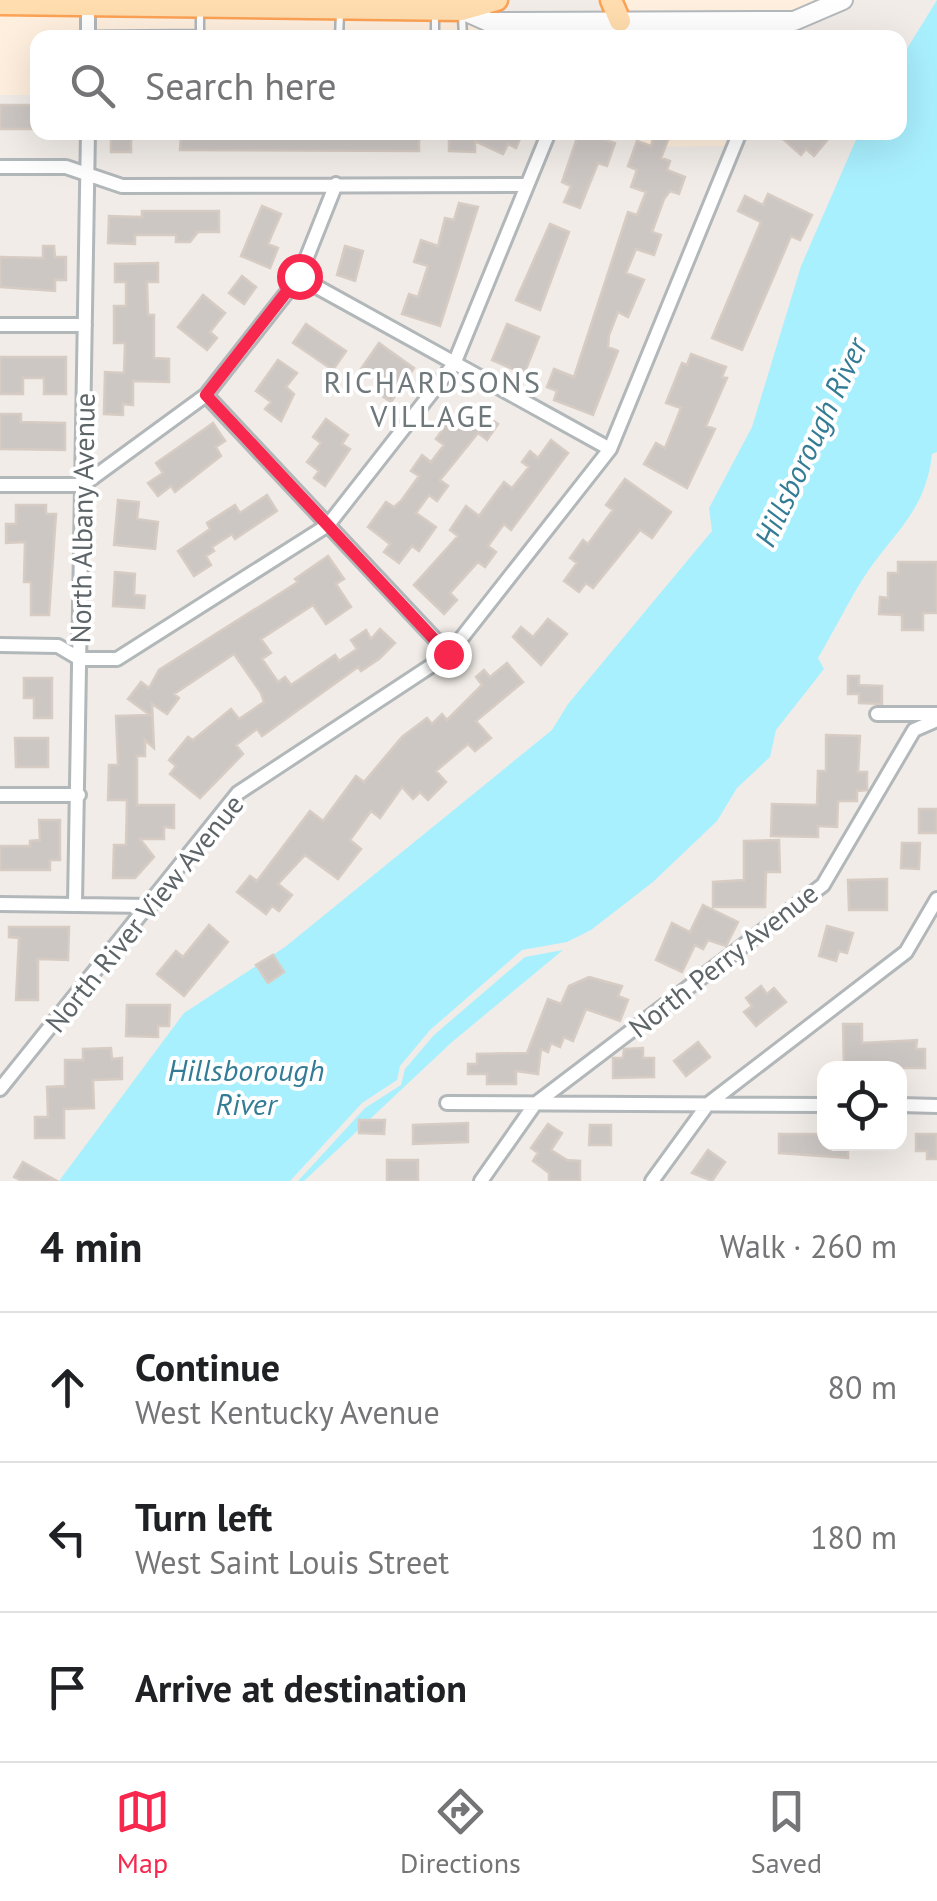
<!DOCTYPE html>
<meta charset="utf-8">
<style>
body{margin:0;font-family:"PT Sans",sans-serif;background:#f6f6f6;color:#202124}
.controls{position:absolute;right:30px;bottom:30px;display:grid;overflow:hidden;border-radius:20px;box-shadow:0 10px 40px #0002}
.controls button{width:90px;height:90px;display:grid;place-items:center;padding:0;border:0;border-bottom:2px solid #e0e0e0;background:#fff;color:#202124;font:50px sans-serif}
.stop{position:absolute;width:30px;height:30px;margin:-22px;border:8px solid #f7274d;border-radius:50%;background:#fff}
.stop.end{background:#f7274d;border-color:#fff;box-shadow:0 2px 10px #0008}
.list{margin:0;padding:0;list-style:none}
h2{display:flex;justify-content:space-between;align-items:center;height:130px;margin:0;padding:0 40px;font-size:42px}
h2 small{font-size:32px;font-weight:400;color:#757577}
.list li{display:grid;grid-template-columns:65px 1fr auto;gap:30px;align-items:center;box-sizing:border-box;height:150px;padding:0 40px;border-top:2px solid #e0e0e0}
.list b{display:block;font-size:38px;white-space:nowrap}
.list p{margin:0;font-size:32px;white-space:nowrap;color:#757577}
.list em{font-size:32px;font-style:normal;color:#757577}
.icon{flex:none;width:55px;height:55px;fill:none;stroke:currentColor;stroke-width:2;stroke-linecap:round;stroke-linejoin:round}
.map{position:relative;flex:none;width:937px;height:1181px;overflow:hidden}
.search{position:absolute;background:#fff;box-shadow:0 10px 40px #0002;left:30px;right:30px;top:30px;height:110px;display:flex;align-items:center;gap:25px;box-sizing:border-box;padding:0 35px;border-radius:20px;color:#757577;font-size:38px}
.sheet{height:580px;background:#fff}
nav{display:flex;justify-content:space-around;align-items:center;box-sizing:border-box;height:140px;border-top:2px solid #e0e0e0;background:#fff;font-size:28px;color:#757577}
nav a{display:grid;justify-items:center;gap:5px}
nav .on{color:#f7274d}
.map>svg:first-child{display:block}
</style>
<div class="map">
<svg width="937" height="1181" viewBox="0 0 937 1181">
<rect width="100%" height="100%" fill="#f1ece7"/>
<path fill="#ffefde" d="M618 0H826L790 13H623Z
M0 12 81 13V37L38 38 37 95H0Z
M95 13 457 16 479 29 553 28 552 38H95Z
M566 28 618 31 781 29 775 38H566Z
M641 133H732L727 146 641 147Z"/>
<path fill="#a9f0ff" d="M937 0V452L932 454C927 500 906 522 879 556 855 586 838 625 818 658L824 669 776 730 770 757 737 788 717 821 653 882 591 930 567 942 522 950 430 1030 400 1066 397 1080 362 1103 290 1181H59L184 1013 285 947 552 730 568 704 712 531 709 508 752 427 801 266 859 133 900 132V60Z
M563 950 452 1042 304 1181H298L365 1108 401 1085 405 1069 434 1035 525 957Z"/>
<path fill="#cdc7c4" stroke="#d7ccc4" stroke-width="2.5" d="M0 105H38V129H0Z
M111 132H131V152H111Z
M181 132H419V151L180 150Z
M513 132H523L516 148 508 144 503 154 475 141V152L449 151V133Z
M579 132 615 143 607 166 598 163 580 208 564 202 571 186 562 182Z
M655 132H671L661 158 670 161 667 170 685 177 679 194 670 191 664 199 652 232 661 235 654 255 636 249 626 273 644 280 628 317 618 312 609 335 608 347 618 351 593 415 554 400 557 391 547 387 554 369 574 377 628 212 637 215 646 192 631 187 637 170 628 166 637 141 651 146Z
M775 132H834L814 156 806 149 801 155Z
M768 194 812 215 800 240 791 236 742 350 712 338 761 222 738 211 745 196 763 205Z
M459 203 478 207 440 326 402 314 409 294 418 297 428 266 414 262 421 240 438 246 445 218 454 220Z
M262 206 281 214 268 244 278 248 270 268 241 256Z
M142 211H219V232H198L190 242H176V235H135V244L108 243 109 216 142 217Z
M550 224 569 232 540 310 516 300Z
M43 246H54L55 257H66V280H55V291L0 287V257L43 258Z
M345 246 363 251 355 281 337 275Z
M158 263V282H147L148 315H154V358L169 359V382L133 381V405L123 404V415L104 414 105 372 124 373 125 343H114V306H126V282H115V264Z
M242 276 256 287 244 304 229 293Z
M203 295 225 313 210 332 217 338 207 350 178 327Z
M306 324 346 351 333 370 293 343Z
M507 324 539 337 524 374 492 360Z
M379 343 414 368 391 402 373 390 379 381 361 369Z
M691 354 726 367 722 377 727 378 706 426 715 429 687 488 644 464 656 443 665 448 681 408 666 403 682 363 687 365Z
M0 357H66V394H44V378H23V394H0Z
M278 360 297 373 286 387 294 394 281 421 265 409 271 402 256 391Z
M481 412 498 424 487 440 478 433 440 480 448 486 437 501 429 495 416 513 436 527 419 551 412 546 399 563 384 552 390 544 368 527 386 502 394 507 401 501 419 476 411 471 422 455 431 462 444 445 436 439 447 423 456 429 461 421 470 427Z
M0 414H21V422L65 423V450L0 449Z
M326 419 348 435 342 444 350 449 325 486 314 478 319 471 307 462 321 443 313 437Z
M213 423 225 441 216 447 221 456 175 492 171 486 158 496 148 483 163 473 156 463Z
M551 440 568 453 511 530 504 524 488 546 496 552 485 567 478 562 450 593 457 600 444 614 414 585 458 536 450 530 466 506 479 516 504 482 512 488 529 467 522 462 530 451 538 458Z
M625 479 671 512 652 538 640 530 593 588 586 583 579 592 564 581 577 563 570 558 583 540 588 544 613 510 606 505Z
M267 495 277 511 235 539 232 534 212 547 214 551 206 556 211 565 194 576 178 551 210 529 207 523 235 505 240 513Z
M118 500 139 502 137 519 158 522 155 549 114 545Z
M16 505H46V514H56L49 615H31V582H24L25 542 6 543V524H16Z
M328 556 344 579 336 584 351 607 326 624 313 605 261 639 271 653 262 659 278 682 285 677 291 685 335 655 339 661 357 649 351 640 366 630 371 639 380 629 395 643 379 659 361 671 358 667 262 736 257 729 236 745 243 754 200 798 170 774 176 766 169 760 188 737 193 740 231 709 239 719 264 702 261 693 234 654 174 694 179 698 167 714 152 704 154 748 145 740V756H137V805H174V828L164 827V839H140L154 857 135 878H113L114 845H126L127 800H108L109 765H118L116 716 150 715 128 699 141 682 149 688 159 670 298 582 295 579Z
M898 562H937V613H923V630H902V615L879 614 880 597 888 598V573H898Z
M115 572 135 574 134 595 145 596 144 608 113 606Z
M548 619 567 634 541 665 513 637 521 627 533 637Z
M507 663 523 682 476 721 491 738 475 751 468 744 436 771 446 782 428 800 420 792 413 799 402 787 380 818 371 811 350 840 361 849 338 879 305 855 278 884 292 895 279 911 272 906 266 914 237 892 250 876 257 881 310 811 323 821 356 776 364 782 402 737 427 718 432 724 442 714 447 720 482 685 476 677 484 670 490 677Z
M848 676H859V685L882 686V704L859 703V694H848Z
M24 678H52V718H34V698H24Z
M826 735 860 736 858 772H867V790L857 791V801H838L837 827 818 826V837L771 836 772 804 817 805 818 771H826Z
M15 738H48V767H16Z
M919 809H937V833H919Z
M39 820H60V860H50V870H0V846H30V841L40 840Z
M779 840 780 872H766L765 907H713V882L744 880V841Z
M902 843H920L919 869 901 868Z
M887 879V910H849L848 880Z
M703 905 738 922 726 946 708 940 703 949 695 945 682 972 656 960 672 923 690 932Z
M209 925 228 942 184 996 157 974 176 951 183 957Z
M827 926 853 933 847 953 839 951 836 961 819 956Z
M9 927H69L68 960 38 959V1000H16L19 938 9 937Z
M273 955 284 972 268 983 256 965Z
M589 977 622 986 618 996 628 1000 620 1021 586 1009 573 1041 564 1037 560 1047 551 1043 548 1052 541 1049 538 1074 516 1071V1084H487V1074H468V1064H477V1054L527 1053 548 999 561 1004 569 986Z
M761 986 767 994 774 988 786 1002 756 1026 744 1012 752 1006 746 998Z
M127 1005H170L169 1026H158V1037L126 1036Z
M843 1024H862V1043L917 1040 916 1049H925V1068H844Z
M698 1042 710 1057 686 1076 674 1061Z
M111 1048 112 1059 122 1058V1079L93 1080 94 1108 64 1109V1138H35V1117H48L47 1087 65 1086V1060H83V1049Z
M643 1048V1058H654V1077L613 1078V1058H623L624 1049Z
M359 1120H385L384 1134 359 1133Z
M468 1123V1142L413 1144V1125Z
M548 1124 562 1133 551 1150 567 1160 580 1161V1181H549V1173L533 1161 538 1153 531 1148Z
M590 1125H611V1145H589Z
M779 1134H824V1144H848V1158L779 1153Z
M916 1134H937V1159H927V1151H916Z
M708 1150 725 1162 712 1181 692 1173Z
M387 1160H418V1181H387Z
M23 1162 57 1181H22L14 1177Z"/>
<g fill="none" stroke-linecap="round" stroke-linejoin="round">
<g stroke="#b2b7ba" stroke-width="11">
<path id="lane" d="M435 14V38
M462 16 463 38
M90 35 200 34V11
M339 38 340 13"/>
</g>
<g stroke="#b2b7ba" stroke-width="18">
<path id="street" d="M88 0V38
M559 38V21
M0 167H66L122 186 527 185
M299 277 610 449
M0 325H85
M206 395 449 654
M0 485H83L206 395 299 277 336 184
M0 645 58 646 80 659H117L328 525 454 364 549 132
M877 714H937
M0 795H79
M0 904 151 906
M75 904 88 132
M0 1089 238 793 449 654 610 449 740 132
M447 1103 824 1105
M900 1105 937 1106
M481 1181 535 1104 823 885 914 730 937 720
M652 1181 708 1104 906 952 937 899"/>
</g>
<g stroke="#b3b9bc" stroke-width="22">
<path id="secondary" d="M462 10 489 22 794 21 843 0"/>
</g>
<g stroke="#fca255" stroke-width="25">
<path id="primary" d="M611 0 620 21
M0 4 462 10 497 0"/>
</g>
<use href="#lane" stroke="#fff" stroke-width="6"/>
<use href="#street" stroke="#fff" stroke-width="12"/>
<use href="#secondary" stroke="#fff" stroke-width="18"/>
<use href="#primary" stroke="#ffddae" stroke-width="20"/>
</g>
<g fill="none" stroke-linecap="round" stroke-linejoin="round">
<path stroke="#f7274d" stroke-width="12" d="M299 276 206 395 448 654"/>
</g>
<g text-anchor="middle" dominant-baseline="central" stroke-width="8" stroke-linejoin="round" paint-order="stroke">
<g font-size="28" fill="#5e6568" stroke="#fff">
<text transform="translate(82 518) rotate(-89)">North Albany Avenue</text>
<text transform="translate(144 913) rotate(-51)">North River View Avenue</text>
<text transform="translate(723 960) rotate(-38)">North Perry Avenue</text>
</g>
<g font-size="30" letter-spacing="2.5" fill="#6f787a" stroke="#fff">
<text x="433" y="381">RICHARDSONS<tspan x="433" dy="34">VILLAGE</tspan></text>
</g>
<g font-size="30" font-style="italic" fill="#337c95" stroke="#fff">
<text transform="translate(810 442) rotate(-65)">Hillsborough River</text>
<text x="246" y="1069">Hillsborough<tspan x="246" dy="34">River</tspan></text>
</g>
</g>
</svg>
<div class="controls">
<button><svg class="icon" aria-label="locate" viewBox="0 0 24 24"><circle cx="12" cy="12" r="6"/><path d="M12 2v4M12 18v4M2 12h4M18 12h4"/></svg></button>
</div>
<div class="stop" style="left:299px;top:276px"></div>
<div class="stop end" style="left:448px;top:654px"></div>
<div class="search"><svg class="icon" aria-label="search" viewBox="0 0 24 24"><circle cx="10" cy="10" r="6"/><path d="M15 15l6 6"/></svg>Search here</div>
</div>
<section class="sheet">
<h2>4 min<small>Walk · 260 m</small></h2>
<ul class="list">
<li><svg class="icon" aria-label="ahead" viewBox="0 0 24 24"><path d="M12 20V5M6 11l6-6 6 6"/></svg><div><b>Continue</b><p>West Kentucky Avenue</p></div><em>80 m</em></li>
<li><svg class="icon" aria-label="left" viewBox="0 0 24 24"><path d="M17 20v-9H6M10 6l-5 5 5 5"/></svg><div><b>Turn left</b><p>West Saint Louis Street</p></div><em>180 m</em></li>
<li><svg class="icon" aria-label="arrive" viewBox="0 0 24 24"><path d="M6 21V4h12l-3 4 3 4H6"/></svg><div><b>Arrive at destination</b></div></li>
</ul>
</section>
<nav>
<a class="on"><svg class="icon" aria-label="map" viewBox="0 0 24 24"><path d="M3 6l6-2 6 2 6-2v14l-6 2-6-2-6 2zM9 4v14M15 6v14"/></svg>Map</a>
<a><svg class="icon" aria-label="directions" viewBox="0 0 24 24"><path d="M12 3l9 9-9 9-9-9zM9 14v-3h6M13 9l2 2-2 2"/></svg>Directions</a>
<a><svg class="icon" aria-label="saved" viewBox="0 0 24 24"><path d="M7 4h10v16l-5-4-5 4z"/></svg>Saved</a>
</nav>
